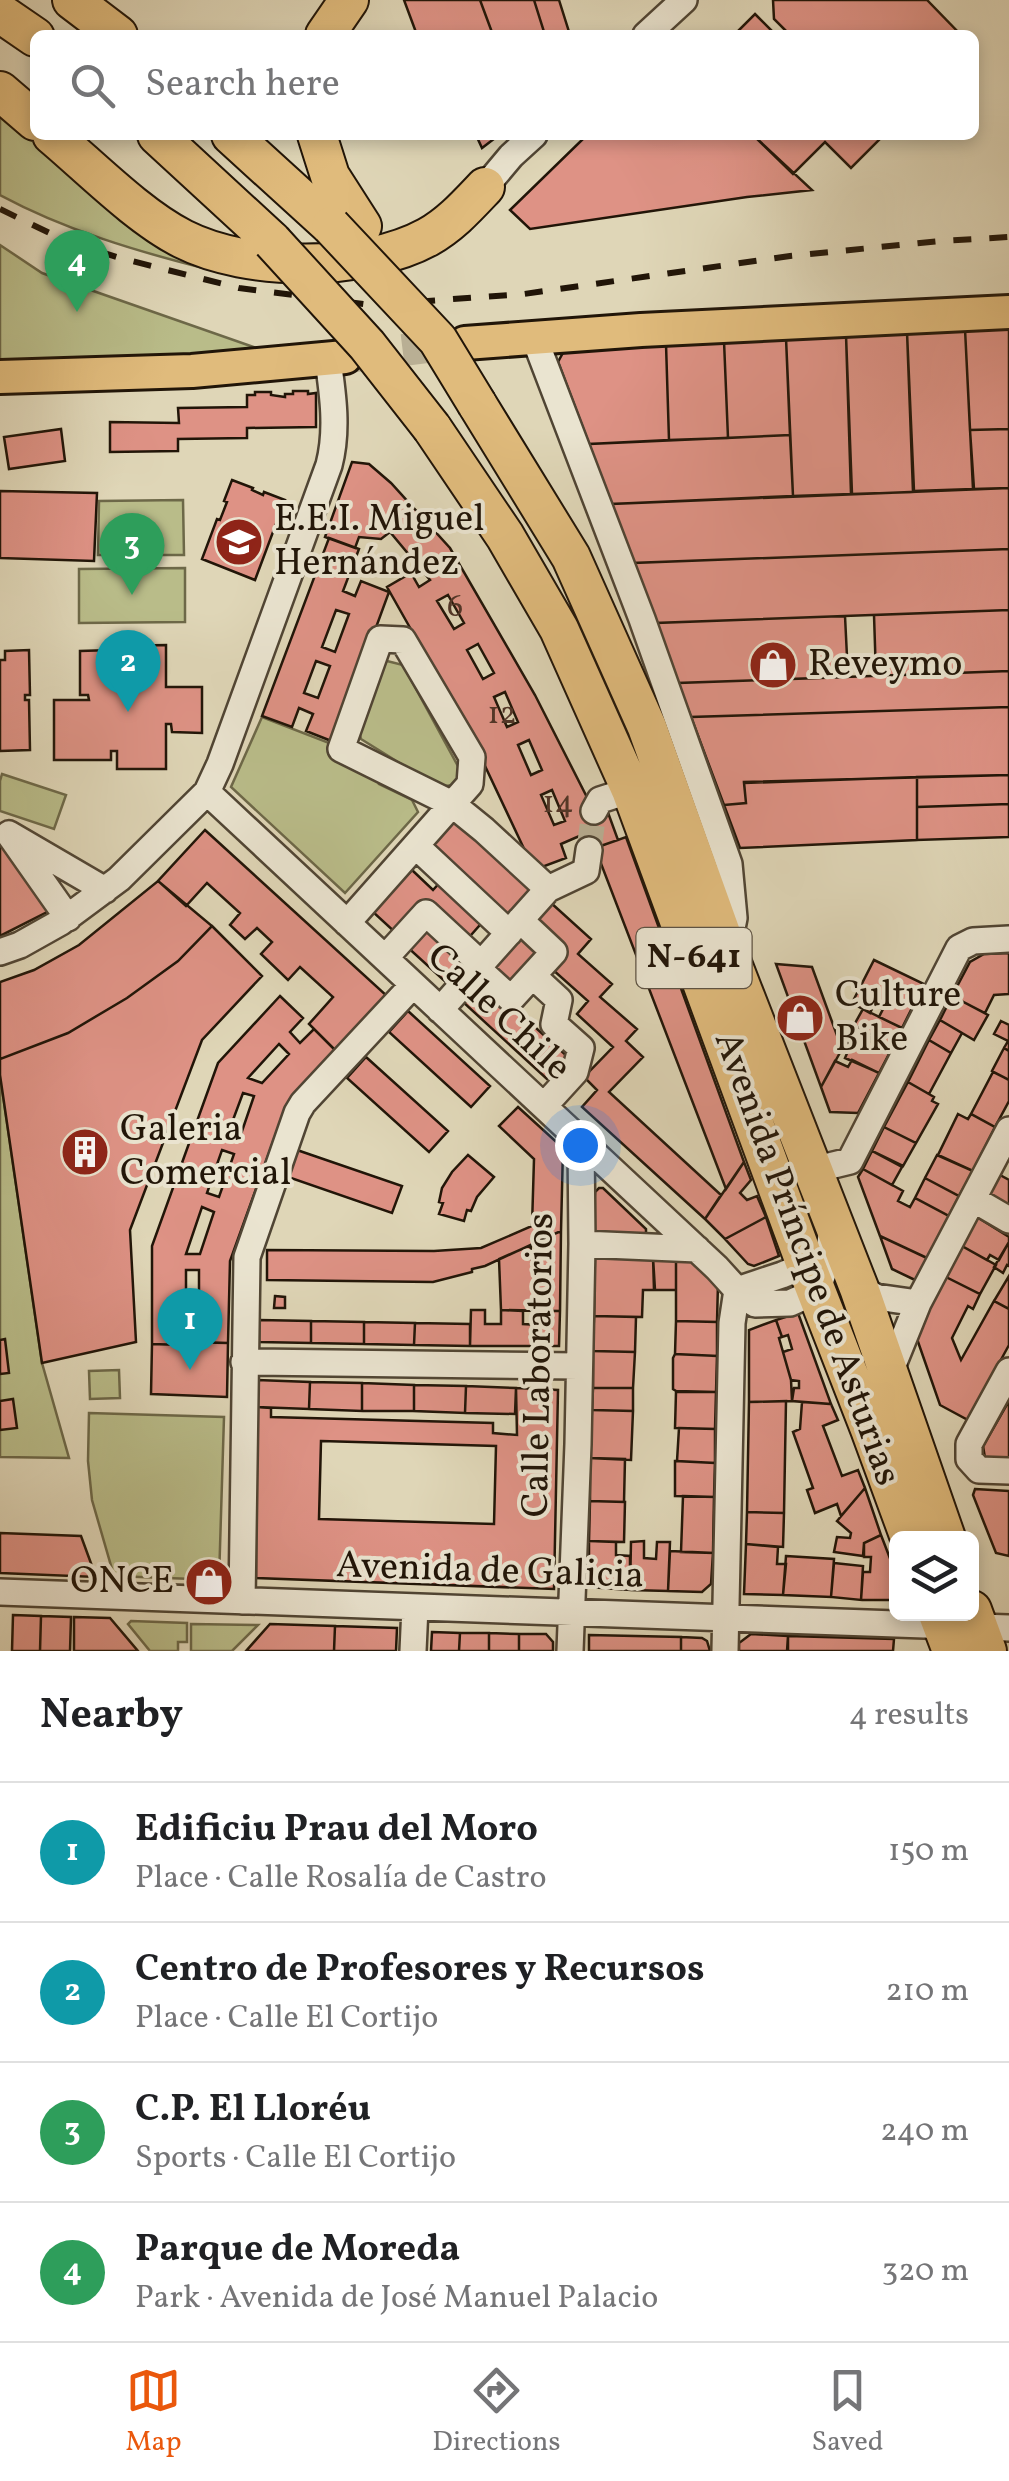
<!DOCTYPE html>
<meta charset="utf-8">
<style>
body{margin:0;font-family:Vollkorn,serif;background:#f2f2f2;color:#202124}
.controls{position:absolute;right:30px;bottom:30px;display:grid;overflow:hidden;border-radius:15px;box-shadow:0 5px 15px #0003}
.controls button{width:90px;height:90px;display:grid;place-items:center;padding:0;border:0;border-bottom:2px solid #e0e0e0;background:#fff;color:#202124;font:50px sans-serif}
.you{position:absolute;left:580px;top:1145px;width:35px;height:35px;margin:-25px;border:8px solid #fff;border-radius:50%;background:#1a73e8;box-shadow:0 0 0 15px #1a73e833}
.badge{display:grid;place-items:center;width:65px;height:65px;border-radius:50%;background:#ea580c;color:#fff;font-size:32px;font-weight:700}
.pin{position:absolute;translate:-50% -82px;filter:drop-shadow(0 2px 5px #0008)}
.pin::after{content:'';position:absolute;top:52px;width:35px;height:30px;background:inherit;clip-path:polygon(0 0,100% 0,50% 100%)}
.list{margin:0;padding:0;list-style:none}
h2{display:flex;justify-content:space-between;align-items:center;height:130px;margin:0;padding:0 40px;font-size:42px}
h2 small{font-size:32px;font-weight:400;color:#757577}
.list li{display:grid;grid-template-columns:65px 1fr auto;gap:30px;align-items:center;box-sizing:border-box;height:140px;padding:0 40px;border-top:2px solid #e0e0e0}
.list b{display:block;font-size:38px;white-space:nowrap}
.list p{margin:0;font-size:32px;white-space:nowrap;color:#757577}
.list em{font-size:32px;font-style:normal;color:#757577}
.icon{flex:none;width:55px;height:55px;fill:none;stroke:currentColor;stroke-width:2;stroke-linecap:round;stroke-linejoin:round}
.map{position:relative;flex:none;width:1009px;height:1651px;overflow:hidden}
.search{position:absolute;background:#fff;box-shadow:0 5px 15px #0003;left:30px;right:30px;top:30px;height:110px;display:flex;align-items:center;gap:25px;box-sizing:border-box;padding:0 35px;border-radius:15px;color:#757577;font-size:38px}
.sheet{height:690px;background:#fff}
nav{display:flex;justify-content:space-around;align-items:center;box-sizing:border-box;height:140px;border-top:2px solid #e0e0e0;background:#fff;font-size:28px;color:#757577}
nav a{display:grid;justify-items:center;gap:5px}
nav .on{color:#ea580c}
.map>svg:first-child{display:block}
</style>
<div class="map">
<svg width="1009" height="1651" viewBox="0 0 1009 1651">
<rect width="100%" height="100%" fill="#dfd6b7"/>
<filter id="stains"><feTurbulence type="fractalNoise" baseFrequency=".002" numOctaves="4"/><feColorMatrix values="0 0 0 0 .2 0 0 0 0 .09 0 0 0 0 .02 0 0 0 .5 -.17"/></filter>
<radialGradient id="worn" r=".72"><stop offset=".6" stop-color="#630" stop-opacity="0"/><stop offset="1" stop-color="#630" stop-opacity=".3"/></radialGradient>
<path fill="#b9bc89" stroke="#6d6848" stroke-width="2.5" d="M0 110 150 239 207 269C136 251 65 230 0 195Z
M0 245 42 273 268 352 0 365Z
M183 500 184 555H98L99 501Z
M185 568V622L79 623V569Z
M383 660 403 665 459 768V776L453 785 438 787 361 739 358 728Z
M262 717 337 746 381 775 379 784 412 800 418 812 345 893 231 787Z
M2 774 66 795 54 829 0 811V781Z
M0 1075 42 1363 69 1458 0 1457Z
M119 1370 120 1398 90 1399 89 1371Z
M89 1413 224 1417 219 1580 114 1576 92 1500 88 1461Z
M131 1621 187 1623V1642H178V1651H150L128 1624Z
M191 1624 258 1625 232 1651H191Z"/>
<path fill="#de9285" stroke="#211508" stroke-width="2.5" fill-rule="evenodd" d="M404 0H480L493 35H417Z
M480 0H534L545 35H493Z
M534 0H559L570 35H545Z
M773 0H927L961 35H790L774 19Z
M755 14 776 35H734Z
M476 135H499L482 148Z
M587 135H753L812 190 747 197 530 229 510 210Z
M753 135H877L881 138 851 168 825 142 793 174Z
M1009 327V429L970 430 965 329Z
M965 329 973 489 914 491 907 332Z
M907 332 913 492 852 494 846 335Z
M846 335 851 494 793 496 786 338Z
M786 338 790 435 728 438 724 341Z
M724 341 728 438 669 440 666 344Z
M666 344 669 440 589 444 558 362 565 349Z
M293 391H308V394L316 393V427L247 428V438L178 439V451L110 452V422L179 423 178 408 247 407V395H255V392H271V395L285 397V394H293Z
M61 429 65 461 9 469 4 437Z
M1009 429V488L974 489 970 430Z
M790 435 793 496 611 504 589 444Z
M352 462 369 464 391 483 450 548 535 695 594 811 606 807 618 840 589 850 584 834 561 844 566 858 534 870 469 732 387 587 411 573 419 587 430 580 390 532 381 539 359 537 355 548 325 537ZM448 595 464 623 454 629 437 601ZM478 644 494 673 483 679 467 650ZM505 692 518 722 507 727 494 697ZM529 740 542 770 531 775 518 745ZM552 790 565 821 554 825 541 795Z
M232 480 253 488 252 490 263 495 264 492 285 500 255 580 202 559 217 519 220 520 227 502 224 501Z
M1009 488V549L633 563 611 504Z
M0 491 97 493 94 561 0 558Z
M329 538 359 549 343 591 355 596 361 581 389 592 334 742 306 731 313 714 299 708 292 727 262 716ZM336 610 349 614 335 652 322 647ZM316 661 330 666 318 698 304 693Z
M1009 549V610L656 623 633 563Z
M1009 610V671L876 676 874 615Z
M845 616 848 677 678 683 656 623Z
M166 645V687H202V733L172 732 171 724H166V769H117V751H111V760H54V700H89L88 695H80V651L112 650V670L117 669 116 646Z
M29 650 30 695H25V700H29L30 750 0 751V660H5V651Z
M1009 671V707L691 717 678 683Z
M1009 707V775L744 782 746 803 724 805 691 717Z
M1009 775V804L917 807V777Z
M917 777V840L740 848 724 805 746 803 744 783Z
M1009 804V837L917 840V807Z
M451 817 533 892 509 918 428 842Z
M205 830 387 996 336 1051 309 1024 333 997 300 967 288 980 261 954 272 942 257 928 245 939 230 925 240 913 207 883 186 906 158 881Z
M626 837 744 1162 726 1189 595 848Z
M0 841 51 910 0 936Z
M412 870 433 890 443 879 486 918 464 943 424 906 398 935 373 912Z
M158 881 212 926 178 961 127 998 68 1033 0 1059V982L34 970 79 945Z
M550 902 591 939 578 954 612 984 600 997 637 1029 626 1041 643 1057 609 1092 721 1195 705 1219 582 1107 597 1090 584 1077 613 1047 577 1014 588 1001 552 969 531 924Z
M427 921 471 962 449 985 405 945Z
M212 926 262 976 202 1040 130 1230 136 1342 42 1363 0 1075V1059L68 1033 127 998 178 961Z
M525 930 546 949 509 990 488 971Z
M1009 953V994L994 995 985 1013 952 996 970 962 984 954Z
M874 960 924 984 902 1028 879 1017 883 1009 874 1005 870 1013 852 1003Z
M776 964 812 967 842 1049 821 1087Z
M483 980 568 1057 547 1079 463 1002Z
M280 996 303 1018 290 1032 300 1043 314 1029 336 1051 286 1106 230 1261 228 1343 197 1342 199 1311H184L183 1345 152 1344V1246L218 1063ZM279 1044 289 1054 262 1083 248 1078ZM243 1093 254 1096 239 1140 227 1136ZM222 1150 234 1154 219 1197 207 1193ZM202 1207 214 1212 200 1254H186ZM186 1270H199V1296H186Z
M952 996 988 1015 974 1040 940 1020Z
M863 1009 902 1028 890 1052 869 1041 872 1035 854 1025Z
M408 1011 490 1086 471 1107 389 1032Z
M940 1020 962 1033 951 1053 929 1040Z
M1001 1021 1009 1025V1051L1004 1048 1008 1041 994 1034Z
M855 1040 869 1041 890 1052 879 1073 845 1058 848 1051 845 1049 849 1041 853 1044Z
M929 1040 951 1053 929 1094 908 1082Z
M1004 1048 1009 1051V1080L992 1071Z
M366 1057 448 1131 429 1152 347 1078Z
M852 1060 879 1073 858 1113 830 1112 821 1087 835 1061 848 1067Z
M993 1072 1009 1080V1101L995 1127 971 1114Z
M908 1082 934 1097 932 1101 938 1104 916 1143 884 1127Z
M518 1107 563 1148 561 1231 485 1266 472 1269V1272L433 1282 267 1280V1250L434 1251 481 1248 532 1226 534 1159 499 1126Z
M958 1114 968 1119 971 1114 995 1127 973 1171 938 1155Z
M884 1127 916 1143 903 1166 872 1151Z
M297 1150 402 1186 392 1213 288 1177Z
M872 1151 902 1167 892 1185 863 1169Z
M468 1155 494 1177 477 1197 471 1211 467 1210 464 1221 439 1214 443 1203 439 1202 442 1188 452 1172Z
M937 1155 973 1171 959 1196 925 1178Z
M744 1162 751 1180 740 1193 747 1200 757 1196 766 1217 725 1239 705 1219Z
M863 1169 903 1191 898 1201 910 1207 915 1198 949 1216 927 1258 880 1236 858 1177Z
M1000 1175 1009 1180V1208L988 1196Z
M925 1178 959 1196 949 1216 915 1198Z
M599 1188H603L646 1229V1233L642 1237 595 1233 593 1229 595 1192Z
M766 1217 779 1256 754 1266 748 1264 725 1239Z
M977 1217 1009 1237V1242L999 1260 990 1255 987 1260 962 1246Z
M561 1231 560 1311 501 1310 499 1259 531 1245 530 1259 537 1260 538 1241Z
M880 1236 927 1258 915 1280 892 1269Z
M1009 1242V1266L1007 1265 1003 1273 994 1267Z
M962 1246 996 1265 980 1294 946 1277Z
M595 1253 653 1257 654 1290H643L642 1317 594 1316Z
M653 1257 676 1258V1290H655Z
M689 1257 718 1283 717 1322 676 1321V1258Z
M1009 1276V1309L994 1301Z
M946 1277 980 1294 973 1309 968 1306 952 1338 961 1360 994 1301 1009 1309V1345L968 1420 940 1405 916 1336Z
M275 1296 285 1297V1308H274Z
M471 1310H485V1324H501V1310L523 1311V1324L539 1325V1311H560L559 1346H470Z
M798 1313 831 1404 792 1401 794 1388H799V1381L791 1380 783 1352 792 1349 788 1335 782 1337 776 1320Z
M594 1316 636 1317 635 1352 593 1351Z
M259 1320 311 1321V1343L259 1342Z
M776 1320 782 1337 779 1338 791 1380 792 1401 749 1402V1330Z
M311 1321 364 1322V1344L311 1343Z
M676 1321 717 1322V1356L675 1354Z
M364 1322 415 1323 414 1345 364 1344Z
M415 1323 470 1324V1346L414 1345Z
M5 1339 9 1373 0 1374V1340Z
M183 1342 228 1343 227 1397 151 1394 152 1344 183 1345Z
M593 1351 635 1352 633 1388H593Z
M675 1354 717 1356 716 1392 676 1391 673 1389V1358Z
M257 1380 310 1382 309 1409 256 1407Z
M310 1382 362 1383V1411L309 1409Z
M362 1383 414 1385V1411H362Z
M414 1385 466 1386 465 1413 414 1411Z
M466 1386 516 1388 515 1414 465 1413Z
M516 1388 558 1390 554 1589 256 1578V1407L271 1408V1417L493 1423V1433L517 1435ZM321 1441 496 1446 494 1524 319 1519Z
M593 1388H633V1411L592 1410Z
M676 1392H716L715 1429 675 1428Z
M13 1399 17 1428 0 1430V1401Z
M786 1401 784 1513 747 1512 749 1402Z
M1009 1401V1458H985L983 1446Z
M802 1402 831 1404 838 1420 823 1426 842 1476 858 1470 865 1488 841 1516 837 1504 815 1513 807 1490 813 1488 793 1432 800 1429Z
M592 1410 633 1411 631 1460 590 1458Z
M679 1428 715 1429V1463L677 1461Z
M590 1458 625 1459 624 1502 590 1501Z
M675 1461 715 1463 714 1497 675 1496Z
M865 1488 881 1535 864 1543 863 1556 834 1552 837 1537 850 1538 851 1533 837 1521Z
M975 1489 1009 1491V1556L996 1553 973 1495Z
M683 1496 714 1497 713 1553 681 1552Z
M590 1501 625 1502 624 1542 589 1541Z
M747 1512 784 1513 783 1547 746 1544Z
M0 1533 81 1536 96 1577 0 1573Z
M881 1535 896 1574V1600H861L863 1572H870L871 1557H864V1543Z
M589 1541 616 1542V1555L630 1556V1590L589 1587Z
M644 1541V1558L656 1559 657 1542H670L668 1591 630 1590 631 1542Z
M746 1544 778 1547 777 1564H786L783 1595 744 1594Z
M670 1551 713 1553 711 1584 702 1592 668 1591Z
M786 1556 834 1559 831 1597 783 1595Z
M834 1563 863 1566 861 1600 831 1597Z
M13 1615 41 1616 40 1651H12Z
M41 1616 71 1617 70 1651H40Z
M74 1617 110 1618 138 1651H74Z
M270 1624 335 1626 334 1651H246Z
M335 1626 397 1628 396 1651H334Z
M432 1632 460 1633 459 1651H431Z
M460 1633H489V1651H459Z
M489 1633 519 1634V1651H489Z
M519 1634H546L553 1642V1651H519Z
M751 1634 788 1636 787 1651H739V1643Z
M589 1635 681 1637V1651H589Z
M788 1636 894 1639 893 1651H788Z
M681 1637 702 1638 707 1641 710 1651H681Z"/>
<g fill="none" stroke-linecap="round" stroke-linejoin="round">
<path stroke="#b9af94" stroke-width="25" stroke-dasharray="25 12" stroke-linecap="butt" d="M589 850 594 811"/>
<path stroke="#b9af94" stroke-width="32" stroke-dasharray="32 16" stroke-linecap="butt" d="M355 356 460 343"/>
<g stroke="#504534" stroke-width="30">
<path id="minor" d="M646 35 684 0
M485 187 511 156 534 135
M534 337 642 619 729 864 734 918 729 943
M207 792 717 1268 737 1290 755 1304 790 1303 817 1291 828 1259 832 1227
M594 811 600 800 631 790
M416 846 509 933
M68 918 9 834 105 890
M347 923 470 784 472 757 403 640 380 639 341 749 452 804 484 830 548 889 586 871 589 850
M0 952 20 945 61 922 119 879 207 792 220 764 329 465C338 431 333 395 328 360
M385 958 426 913 481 964
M477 968 511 999 554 952 520 920
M533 976 559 1000 554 1024 581 1048 575 1072 544 1106
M440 1010 548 889
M813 1170 850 1161 959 948 973 941 1009 939
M973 1199 1009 1220
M582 1244 697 1249
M859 1288 876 1297 918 1303
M737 1290 782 1275 806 1265
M244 1362 578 1366
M1009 1371 969 1444V1459L979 1470 1009 1471
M888 1377 918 1303 1009 1130
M0 1592 1009 1628
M242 1601 247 1257 297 1113 303 1103 413 985
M413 1651 415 1607
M570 1651 578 1444 582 1244 581 1141
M725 1651 732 1323 737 1290"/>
</g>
<g stroke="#211508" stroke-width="38">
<path id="major" d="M465 343 641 330 1009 312
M0 377 192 371 345 357"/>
</g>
<g stroke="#211508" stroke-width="42">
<path id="highway" d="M72 0 118 35
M0 13 35 37
M325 35 349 0
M0 91 35 121
M52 135C90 167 139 217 183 239 248 272 364 272 428 237 451 224 467 206 485 187
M157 135 272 241
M231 135 331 226
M317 135 330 176 362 226
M477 404 571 557 647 727 728 953 859 1288 946 1538
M432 428 505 536 559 629 631 790 806 1265 870 1429 910 1538
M972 1610 987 1651
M938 1614 952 1651"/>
</g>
<use href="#minor" stroke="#eae4d0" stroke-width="25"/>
<use href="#major" stroke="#e0bb7c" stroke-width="32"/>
<use href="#highway" stroke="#e0bb7c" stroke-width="38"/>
<path stroke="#211508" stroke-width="6" stroke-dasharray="18 18" stroke-linecap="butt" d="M0 209 66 241 120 258 239 288 371 305 524 294 790 256 940 241 1009 237"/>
<g stroke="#211508" stroke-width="42" stroke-linecap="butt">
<path id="highway-bridge" d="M331 226 438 340 477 404
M272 241 367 345 432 428"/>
</g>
<use href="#highway-bridge" stroke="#e0bb7c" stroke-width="38"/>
</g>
<defs>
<g id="school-disc" transform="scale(2.5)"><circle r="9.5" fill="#8f2418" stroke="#eae4d0"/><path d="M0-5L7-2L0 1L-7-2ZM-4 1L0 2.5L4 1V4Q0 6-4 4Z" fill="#fff"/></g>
<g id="shop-disc" transform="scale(2.5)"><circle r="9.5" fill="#8f2418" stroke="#eae4d0"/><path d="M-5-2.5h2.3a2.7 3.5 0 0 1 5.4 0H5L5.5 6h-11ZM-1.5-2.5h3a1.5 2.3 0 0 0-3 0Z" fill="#fff"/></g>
<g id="building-disc" transform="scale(2.5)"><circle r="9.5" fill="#8f2418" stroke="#eae4d0"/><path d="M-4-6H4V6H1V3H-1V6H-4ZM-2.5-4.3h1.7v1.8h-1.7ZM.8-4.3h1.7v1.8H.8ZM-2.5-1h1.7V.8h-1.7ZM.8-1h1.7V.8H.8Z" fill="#fff"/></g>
</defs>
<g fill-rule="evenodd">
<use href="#school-disc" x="239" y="542"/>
<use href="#shop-disc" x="773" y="665"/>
<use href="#shop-disc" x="800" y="1018"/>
<use href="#building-disc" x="85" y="1152"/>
<use href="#shop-disc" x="209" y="1582"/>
</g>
<g text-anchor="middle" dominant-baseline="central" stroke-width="8" stroke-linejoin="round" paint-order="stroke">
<g font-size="32" fill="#503427">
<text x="455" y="608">6</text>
<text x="502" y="715">12</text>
<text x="558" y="804">14</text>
</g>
<rect fill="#eae4d0" stroke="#5d5344" stroke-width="2.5" x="636.5" y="928" width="115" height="60" rx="8"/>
<g font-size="35" font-weight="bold" fill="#211508">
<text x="694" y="958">N-641</text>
</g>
<g font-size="38" fill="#211508" stroke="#eae4d0" text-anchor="start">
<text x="274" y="520">E.E.I. Miguel<tspan x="274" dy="44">Hernández</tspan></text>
<text x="808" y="665">Reveymo</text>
<text x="835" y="996">Culture<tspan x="835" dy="44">Bike</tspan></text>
<text x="120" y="1130">Galeria<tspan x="120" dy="44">Comercial</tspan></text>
<text x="174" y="1582" text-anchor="end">ONCE</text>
</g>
<g font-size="38" fill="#211508" stroke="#eae4d0">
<text transform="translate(498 1013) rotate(43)">Calle Chile</text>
<text transform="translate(806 1259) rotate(70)">Avenida Príncipe de Asturias</text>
<text transform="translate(540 1365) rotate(-89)">Calle Laboratorios</text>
<text transform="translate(490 1572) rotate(2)">Avenida de Galicia</text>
</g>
</g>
<rect width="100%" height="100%" filter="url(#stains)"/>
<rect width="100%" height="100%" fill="url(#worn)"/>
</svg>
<div class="controls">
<button><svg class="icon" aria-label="layers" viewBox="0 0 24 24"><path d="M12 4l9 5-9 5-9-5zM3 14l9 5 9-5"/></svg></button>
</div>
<div class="you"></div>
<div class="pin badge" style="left:190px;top:1370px;background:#0f9aa8">1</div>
<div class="pin badge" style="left:128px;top:712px;background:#0f9aa8">2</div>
<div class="pin badge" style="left:132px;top:595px;background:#2e9e5b">3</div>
<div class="pin badge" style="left:77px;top:312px;background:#2e9e5b">4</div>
<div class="search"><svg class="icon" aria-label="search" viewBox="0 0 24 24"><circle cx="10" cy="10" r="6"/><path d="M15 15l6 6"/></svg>Search here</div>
</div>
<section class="sheet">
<h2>Nearby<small>4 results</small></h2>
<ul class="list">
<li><span class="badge" style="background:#0f9aa8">1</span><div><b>Edificiu Prau del Moro</b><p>Place · Calle Rosalía de Castro</p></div><em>150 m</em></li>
<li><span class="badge" style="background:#0f9aa8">2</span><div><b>Centro de Profesores y Recursos</b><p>Place · Calle El Cortijo</p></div><em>210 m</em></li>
<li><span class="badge" style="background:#2e9e5b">3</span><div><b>C.P. El Lloréu</b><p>Sports · Calle El Cortijo</p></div><em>240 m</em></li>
<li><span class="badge" style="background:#2e9e5b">4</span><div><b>Parque de Moreda</b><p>Park · Avenida de José Manuel Palacio</p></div><em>320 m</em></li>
</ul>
</section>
<nav>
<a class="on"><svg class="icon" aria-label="map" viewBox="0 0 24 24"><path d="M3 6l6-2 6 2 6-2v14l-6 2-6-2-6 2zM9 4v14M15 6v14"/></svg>Map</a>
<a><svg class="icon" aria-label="directions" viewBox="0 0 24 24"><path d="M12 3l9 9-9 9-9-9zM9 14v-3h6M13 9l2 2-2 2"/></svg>Directions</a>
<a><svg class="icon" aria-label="saved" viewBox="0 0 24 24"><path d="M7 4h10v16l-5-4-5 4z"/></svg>Saved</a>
</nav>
